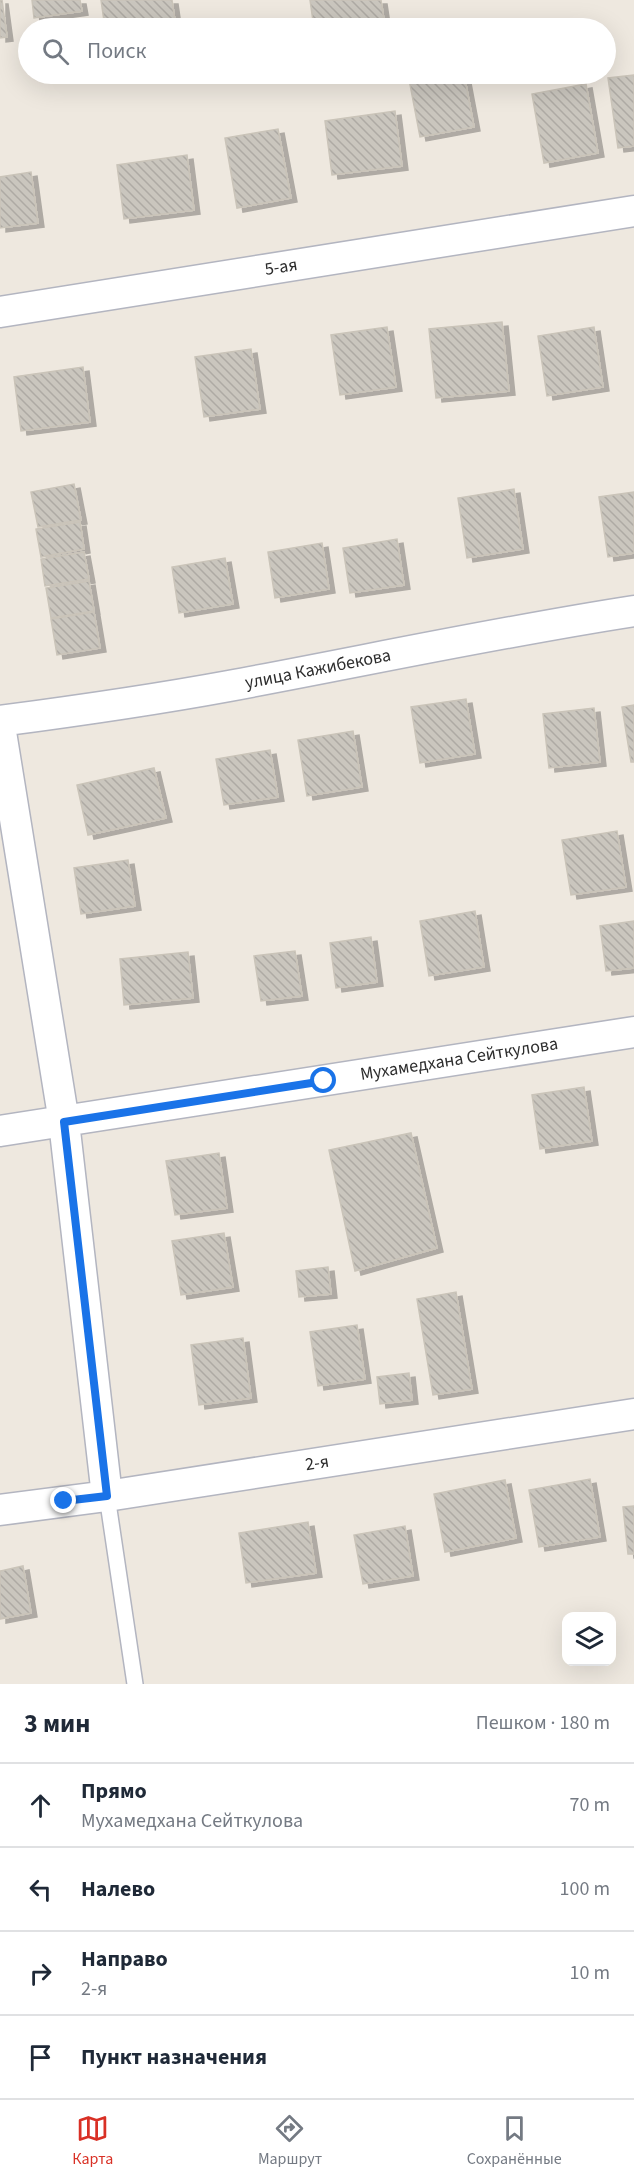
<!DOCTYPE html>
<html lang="ru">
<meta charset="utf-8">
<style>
body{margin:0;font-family:"Source Sans 3",sans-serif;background:#f2f2f3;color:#1f2937}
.controls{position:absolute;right:18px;bottom:18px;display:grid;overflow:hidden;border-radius:12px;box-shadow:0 6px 24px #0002}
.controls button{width:54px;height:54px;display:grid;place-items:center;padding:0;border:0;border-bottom:2px solid #e0e1e3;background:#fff;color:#1f2937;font:30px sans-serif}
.stop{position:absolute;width:18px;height:18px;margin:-14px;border:4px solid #1a73e8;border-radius:50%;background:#fff}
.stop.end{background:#1a73e8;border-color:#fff;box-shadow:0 2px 6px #0008}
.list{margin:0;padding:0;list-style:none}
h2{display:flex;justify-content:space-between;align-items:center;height:78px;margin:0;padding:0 24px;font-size:26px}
h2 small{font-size:20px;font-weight:400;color:#747a83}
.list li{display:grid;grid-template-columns:39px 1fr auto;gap:18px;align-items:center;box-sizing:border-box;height:84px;padding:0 24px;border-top:2px solid #e0e1e3}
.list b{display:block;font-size:22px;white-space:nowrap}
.list p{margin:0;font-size:20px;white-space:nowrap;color:#747a83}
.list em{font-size:20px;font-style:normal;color:#747a83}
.icon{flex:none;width:33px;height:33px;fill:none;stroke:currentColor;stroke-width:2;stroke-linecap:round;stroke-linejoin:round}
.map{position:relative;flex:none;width:634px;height:1684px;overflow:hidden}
.search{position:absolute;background:#fff;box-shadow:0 6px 24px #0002;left:18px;right:18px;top:18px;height:66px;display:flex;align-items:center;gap:15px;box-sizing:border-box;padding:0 21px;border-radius:33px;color:#747a83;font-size:22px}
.sheet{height:414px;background:#fff}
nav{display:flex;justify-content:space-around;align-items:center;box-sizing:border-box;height:84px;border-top:2px solid #e0e1e3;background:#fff;font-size:16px;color:#747a83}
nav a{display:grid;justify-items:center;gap:3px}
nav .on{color:#d93025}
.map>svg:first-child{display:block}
</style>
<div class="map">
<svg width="634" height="1684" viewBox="0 0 634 1684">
<defs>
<pattern id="building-back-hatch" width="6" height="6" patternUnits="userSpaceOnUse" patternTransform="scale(1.5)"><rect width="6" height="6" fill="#cac6be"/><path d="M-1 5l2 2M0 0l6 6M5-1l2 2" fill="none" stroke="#aeaaa4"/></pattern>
<filter id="shadow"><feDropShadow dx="6" dy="4" stdDeviation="0" flood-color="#0004"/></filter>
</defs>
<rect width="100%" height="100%" fill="#eee8df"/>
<path fill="url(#building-back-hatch)" stroke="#cac4b9" stroke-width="1.5" filter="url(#shadow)" d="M0 0H2L7 37 0 38Z
M32 0H80L82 11 34 18Z
M101 0H172L176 28H105Z
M310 0H381L384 20 314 28Z
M408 74H464L474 127 420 137Z
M634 75V146L618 148 608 78Z
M586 84 598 153 544 163 532 94Z
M395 111 402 166 332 175 325 121Z
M278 129 291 198 237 208 225 138Z
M187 155 194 210 124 219 117 165Z
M31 172 38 223 0 228V177Z
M502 322 509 391 436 398 429 329Z
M387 327 396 387 340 395 331 335Z
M594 327 603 387 547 396 538 336Z
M251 349 260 409 204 417 195 357Z
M83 367 90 422 21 431 14 377Z
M74 484 81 520 38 527 31 492Z
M514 489 523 549 467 558 458 498Z
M634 492V553L608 557 599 497Z
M80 522 84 549 41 557 36 529Z
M397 539 404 585 350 593 343 548Z
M322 543 329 589 275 598 268 552Z
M84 552 89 579 45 586 41 559Z
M225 558 233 604 179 613 172 567Z
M89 581 94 611 51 618 46 588Z
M94 612 100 648 57 655 51 619Z
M466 699 475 754 420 763 411 707Z
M634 705V762H631L622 707Z
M594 708 600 762 549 768 543 714Z
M353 731 362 787 307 796 298 740Z
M270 750 278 797 224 805 216 759Z
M154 768 166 818 88 835 77 785Z
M617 831 626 887 571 895 562 840Z
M128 860 135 906 81 914 74 868Z
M475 911 484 967 429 976 420 921Z
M634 921V968L606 971 600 926Z
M371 937 377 982 336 988 330 943Z
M295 951 302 996 261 1001 254 956Z
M188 952 193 998 124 1005 120 959Z
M584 1087 592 1141 540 1149 532 1095Z
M411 1133 437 1248 355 1271 329 1150Z
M219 1153 227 1208 175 1215 166 1161Z
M224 1233 233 1287 181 1295 172 1241Z
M328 1267 331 1294 299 1297 296 1271Z
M456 1292 472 1389 433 1395 417 1299Z
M357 1325 365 1379 318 1386 310 1332Z
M243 1338 251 1398 199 1405 191 1345Z
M409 1373 412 1400 380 1404 377 1377Z
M590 1479 600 1537 539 1547 529 1490Z
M505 1480 516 1538 445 1552 434 1494Z
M634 1506V1554H628L623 1507Z
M308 1522 316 1573 246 1583 239 1533Z
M405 1526 413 1576 363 1584 354 1535Z
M23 1566 31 1613 0 1619V1571Z"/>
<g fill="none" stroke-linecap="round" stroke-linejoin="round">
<g stroke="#b3b5c0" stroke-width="18">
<path id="lane" d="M107 1496 135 1684"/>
</g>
<g stroke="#b3b5c0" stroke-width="33">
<path id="street" d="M0 312 634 211
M0 721C76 711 153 700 229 686 364 661 498 632 634 611
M0 726 64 1122 107 1496
M0 1131 634 1032
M0 1510 107 1496 634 1414"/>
</g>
<use href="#lane" stroke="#fff" stroke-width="15"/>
<use href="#street" stroke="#fff" stroke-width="30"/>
</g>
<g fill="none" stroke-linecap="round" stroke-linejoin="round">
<path stroke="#1a73e8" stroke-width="8" d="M64 1501 107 1496 64 1122 324 1081"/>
</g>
<g text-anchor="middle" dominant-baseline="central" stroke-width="5" stroke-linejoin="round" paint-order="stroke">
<g font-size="18" fill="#2d2d2d" stroke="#fff">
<text transform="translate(281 267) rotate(-9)">5-ая</text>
<text transform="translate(318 669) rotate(-11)">улица Кажибекова</text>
<text transform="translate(459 1059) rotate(-9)">Мухамедхана Сейткулова</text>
<text transform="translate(317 1463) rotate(-9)">2-я</text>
</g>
</g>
</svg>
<div class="controls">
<button><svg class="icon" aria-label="layers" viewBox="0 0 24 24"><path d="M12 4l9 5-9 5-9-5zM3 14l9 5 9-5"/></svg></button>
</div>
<div class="stop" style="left:324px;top:1081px"></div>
<div class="stop end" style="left:64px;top:1501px"></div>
<div class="search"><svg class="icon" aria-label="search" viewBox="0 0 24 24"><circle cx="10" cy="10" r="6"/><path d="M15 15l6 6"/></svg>Поиск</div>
</div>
<section class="sheet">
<h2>3 мин<small>Пешком · 180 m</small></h2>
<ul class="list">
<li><svg class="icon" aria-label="ahead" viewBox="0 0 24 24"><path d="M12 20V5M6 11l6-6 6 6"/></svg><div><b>Прямо</b><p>Мухамедхана Сейткулова</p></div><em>70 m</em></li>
<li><svg class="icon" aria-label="left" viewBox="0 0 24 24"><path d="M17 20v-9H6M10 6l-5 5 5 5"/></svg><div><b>Налево</b></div><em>100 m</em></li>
<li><svg class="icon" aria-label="right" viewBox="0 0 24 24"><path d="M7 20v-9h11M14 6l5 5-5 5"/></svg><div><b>Направо</b><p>2-я</p></div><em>10 m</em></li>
<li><svg class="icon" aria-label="arrive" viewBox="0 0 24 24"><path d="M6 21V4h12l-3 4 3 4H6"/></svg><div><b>Пункт назначения</b></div></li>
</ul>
</section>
<nav>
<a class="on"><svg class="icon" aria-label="map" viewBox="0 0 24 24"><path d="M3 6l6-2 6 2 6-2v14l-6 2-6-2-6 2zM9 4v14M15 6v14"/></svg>Карта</a>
<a><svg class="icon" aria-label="directions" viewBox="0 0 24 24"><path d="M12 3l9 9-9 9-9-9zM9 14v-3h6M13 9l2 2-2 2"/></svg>Маршрут</a>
<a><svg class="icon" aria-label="saved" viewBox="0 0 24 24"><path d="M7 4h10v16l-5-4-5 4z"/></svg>Сохранённые</a>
</nav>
